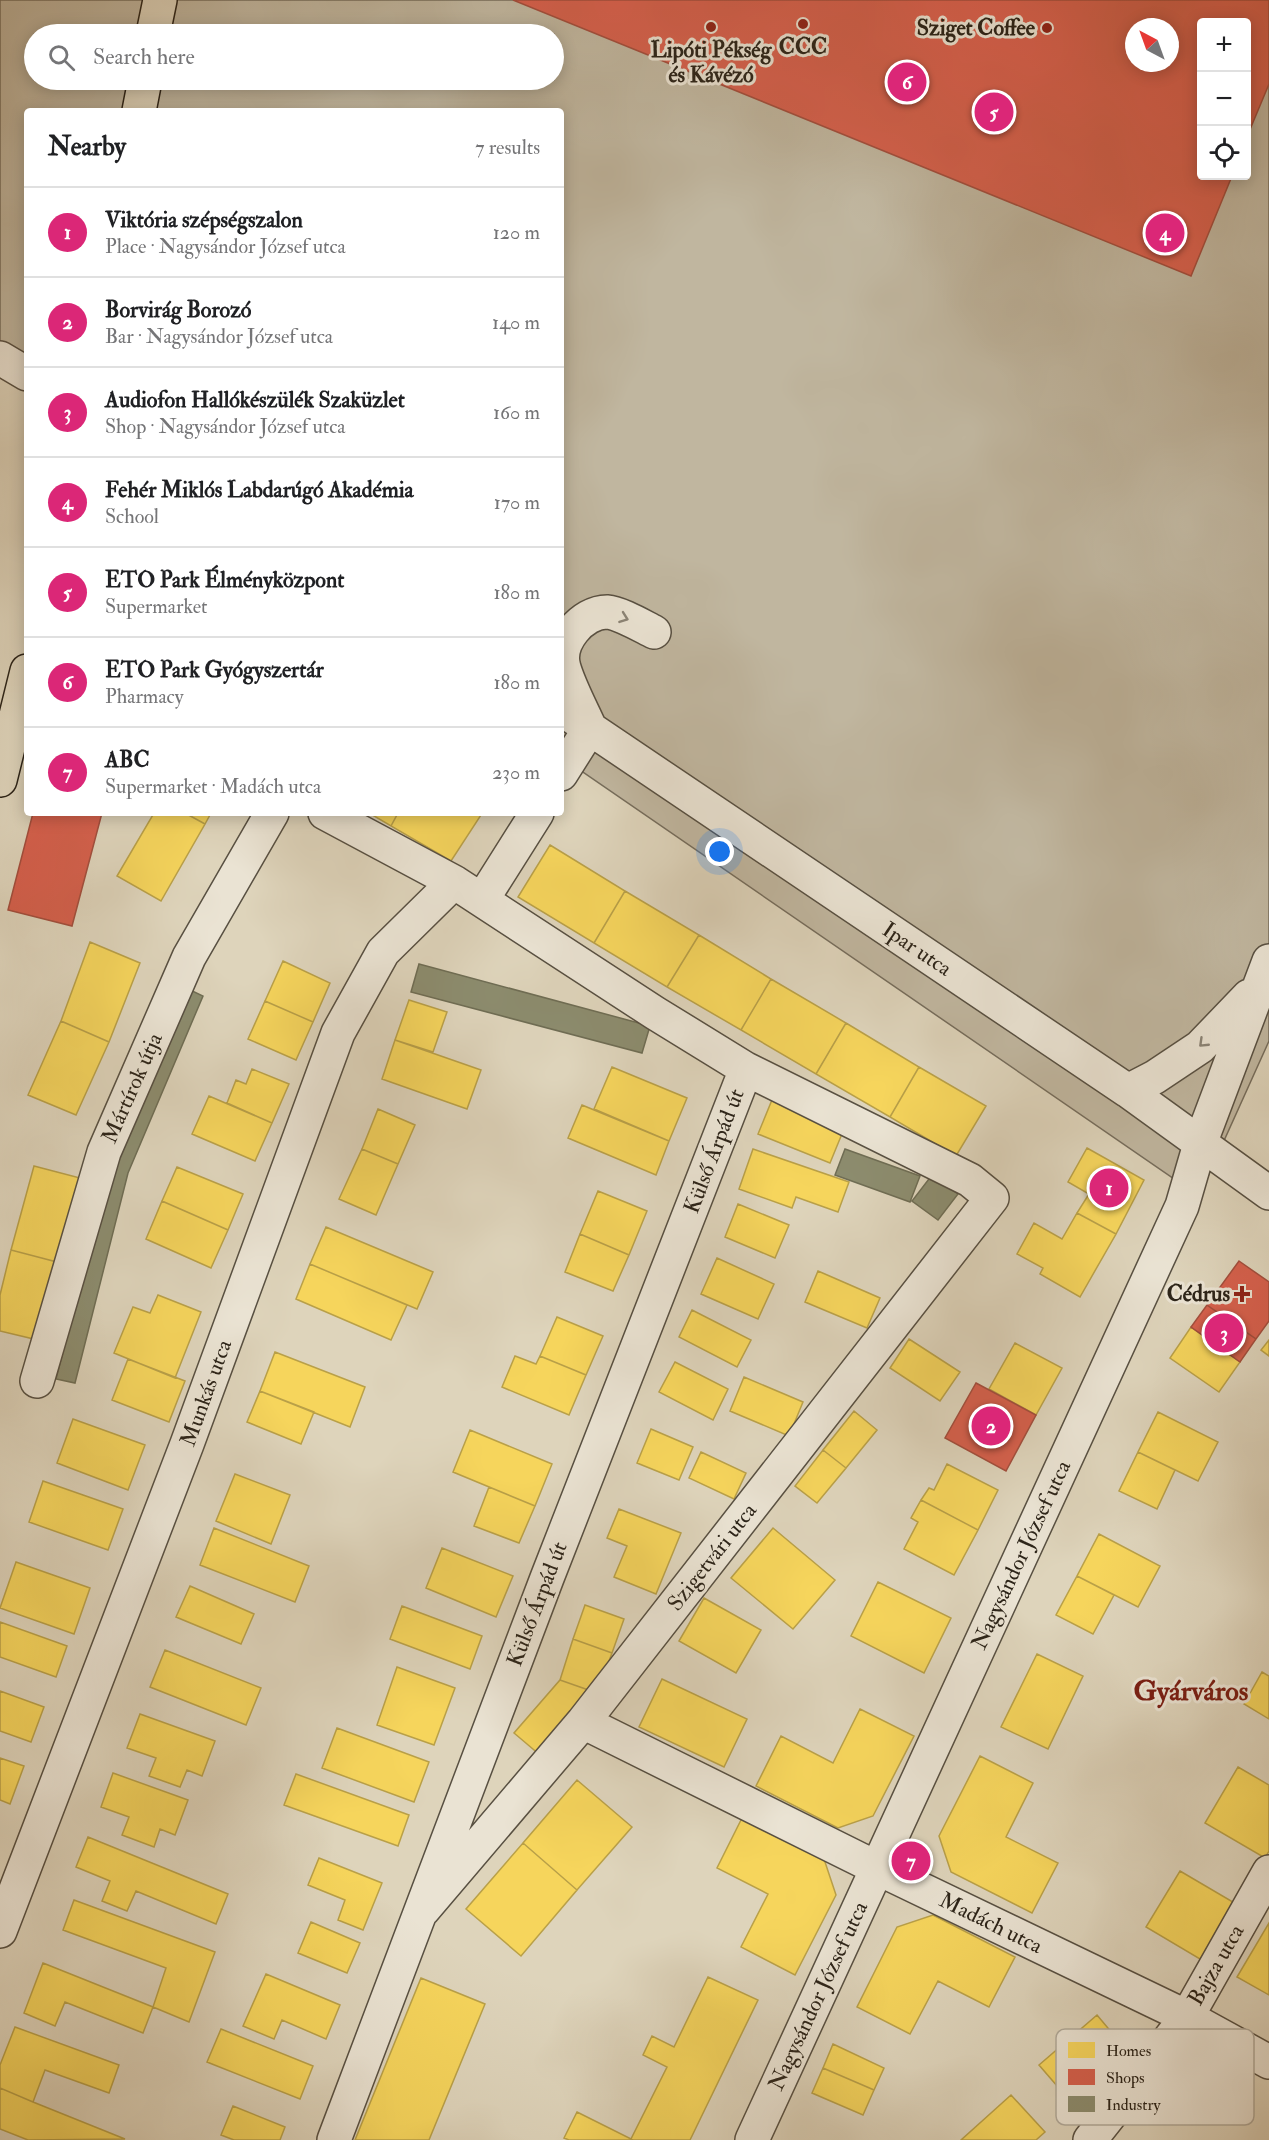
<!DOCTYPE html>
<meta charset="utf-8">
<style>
body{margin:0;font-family:"IM FELL Double Pica",serif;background:#f2f2f2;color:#202124}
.controls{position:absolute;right:18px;top:18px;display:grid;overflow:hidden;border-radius:6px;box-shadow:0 3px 15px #0003}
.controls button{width:54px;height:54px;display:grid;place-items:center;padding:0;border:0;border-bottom:2px solid #e0e0e0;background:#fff;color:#202124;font:30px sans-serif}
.compass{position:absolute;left:1125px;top:18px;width:54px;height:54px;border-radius:50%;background:#fff;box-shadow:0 3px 15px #0003;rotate:319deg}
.you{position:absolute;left:720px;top:852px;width:21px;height:21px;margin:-15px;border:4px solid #fff;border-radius:50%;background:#1a73e8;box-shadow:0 0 0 9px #1a73e833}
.badge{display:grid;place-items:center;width:39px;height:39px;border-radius:50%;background:#db2777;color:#fff;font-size:20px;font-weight:700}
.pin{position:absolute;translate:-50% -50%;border:3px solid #fff;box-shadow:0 2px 6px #0006}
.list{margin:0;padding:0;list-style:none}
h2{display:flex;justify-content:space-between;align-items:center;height:78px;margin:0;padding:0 24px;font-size:26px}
h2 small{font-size:20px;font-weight:400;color:#757577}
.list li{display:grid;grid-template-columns:39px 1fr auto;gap:18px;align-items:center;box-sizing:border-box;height:90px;padding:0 24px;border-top:2px solid #e0e0e0}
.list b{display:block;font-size:22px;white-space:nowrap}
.list p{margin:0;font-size:20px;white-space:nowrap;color:#757577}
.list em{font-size:20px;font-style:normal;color:#757577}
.icon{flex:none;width:33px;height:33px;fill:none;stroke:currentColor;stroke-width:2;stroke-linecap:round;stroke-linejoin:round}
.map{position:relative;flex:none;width:1269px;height:2140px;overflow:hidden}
.search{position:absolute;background:#fff;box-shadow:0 3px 15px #0003;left:24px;top:24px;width:540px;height:66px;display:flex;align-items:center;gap:15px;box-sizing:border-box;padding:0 21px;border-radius:33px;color:#757577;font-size:22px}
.panel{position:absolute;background:#fff;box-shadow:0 3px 15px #0003;left:24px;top:108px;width:540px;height:708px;border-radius:6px}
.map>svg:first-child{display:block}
</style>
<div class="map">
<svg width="1269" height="2140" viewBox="0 0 1269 2140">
<rect width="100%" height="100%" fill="#ded4bb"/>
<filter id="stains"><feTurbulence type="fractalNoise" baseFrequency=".00333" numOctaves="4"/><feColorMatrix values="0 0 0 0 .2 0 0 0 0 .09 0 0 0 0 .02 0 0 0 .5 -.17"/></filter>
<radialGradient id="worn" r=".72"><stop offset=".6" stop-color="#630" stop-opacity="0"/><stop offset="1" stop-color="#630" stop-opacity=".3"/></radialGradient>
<path fill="#c0b69f" stroke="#766d5c" stroke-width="1.5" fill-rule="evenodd" d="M0 0H1269V1041L1199 1196 561 757V111H27V389L0 371ZM1202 22H1246V176H1202ZM1134 27H1170V63H1134ZM34 34H554V80H34Z"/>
<path fill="#f6d55c" stroke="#b9a048" stroke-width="1.5" d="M154 813H185L205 824 161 901 117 876Z
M185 813H211L205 824Z
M369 813H398L391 826Z
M398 813H478L481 815 451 861 391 826Z
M550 845 625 891 594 943 518 897Z
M625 891 699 935 667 987 594 943Z
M699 935 771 979 741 1030 667 987Z
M90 942 140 963 109 1042 61 1021Z
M283 961 330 983 313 1022 265 1001Z
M771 979 846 1023 816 1074 741 1030Z
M409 1000 447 1012 433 1052 395 1040Z
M265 1001 313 1022 296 1060 248 1039Z
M61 1021 109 1042 76 1115 28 1095Z
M846 1023 919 1067 890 1117 816 1074Z
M395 1040 481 1070 467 1109 382 1079Z
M612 1067 687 1098 669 1141 594 1109Z
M919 1067 986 1106 956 1156 890 1117Z
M252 1069 289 1084 272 1123 227 1103 236 1080 246 1084Z
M774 1095 846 1124 830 1163 758 1134Z
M209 1096 272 1123 255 1161 192 1134Z
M582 1105 669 1141 656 1175 568 1138Z
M378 1109 415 1125 398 1164 362 1149Z
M1087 1148 1144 1180 1116 1234 1077 1213 1089 1194 1068 1182Z
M362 1149 398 1164 376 1215 339 1199Z
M753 1149 849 1182 838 1212 796 1197 792 1208 739 1189Z
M34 1166 80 1178 57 1262 11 1250Z
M177 1167 243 1194 228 1230 162 1201Z
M598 1191 647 1211 629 1255 580 1234Z
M162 1201 228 1230 211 1268 146 1239Z
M738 1204 789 1225 775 1258 725 1237Z
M1077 1213 1116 1234 1080 1297 1040 1274 1043 1268 1017 1254 1034 1223 1062 1239Z
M326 1227 433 1272 417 1309 310 1264Z
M580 1234 629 1255 613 1291 565 1272Z
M11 1250 57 1262 38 1340 0 1331V1295Z
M717 1258 774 1284 758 1319 701 1294Z
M310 1264 407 1305 391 1340 296 1299Z
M818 1271 880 1298 867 1328 805 1302Z
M158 1295 201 1312 175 1378 114 1353 133 1307 150 1313Z
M692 1310 751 1340 737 1367 679 1337Z
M557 1317 603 1336 586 1375 540 1356Z
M1191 1327 1240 1362 1219 1392 1170 1358Z
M909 1339 960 1372 940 1401 890 1368Z
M1269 1340V1356L1261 1350Z
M1015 1343 1062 1368 1036 1415 989 1389Z
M275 1352 365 1387 350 1427 260 1391Z
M515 1356 536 1364 540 1356 586 1375 569 1415 502 1387Z
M128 1359 185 1381 169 1422 112 1400Z
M675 1362 728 1389 713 1420 659 1392Z
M744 1377 803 1402 789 1436 730 1411Z
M260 1391 314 1412 301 1444 247 1422Z
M854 1411 877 1430 846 1468 823 1450Z
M1158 1412 1218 1442 1198 1481 1138 1452Z
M73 1419 145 1445 128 1490 57 1463Z
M651 1429 693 1447 679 1480 637 1463Z
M470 1430 552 1464 535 1506 453 1472Z
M823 1450 846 1468 817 1503 795 1486Z
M701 1452 746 1473 734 1499 689 1478Z
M1138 1452 1175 1470 1157 1509 1119 1491Z
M947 1464 998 1490 978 1530 921 1500 929 1488 934 1490Z
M235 1474 290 1495 271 1544 216 1521Z
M43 1481 123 1509 108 1550 29 1522Z
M489 1487 535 1506 519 1543 474 1526Z
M921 1500 978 1530 954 1575 904 1549 918 1522 911 1518Z
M619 1509 681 1533 656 1594 614 1577 627 1546 607 1538Z
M214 1528 309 1566 295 1602 200 1565Z
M773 1528 835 1580 793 1629 731 1578Z
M1099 1534 1160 1566 1138 1607 1077 1576Z
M442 1548 513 1576 496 1617 426 1588Z
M16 1562 90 1588 74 1634 0 1608Z
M1077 1576 1114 1595 1093 1634 1056 1615Z
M878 1582 951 1618 924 1673 851 1636Z
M190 1586 254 1614 241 1644 176 1617Z
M704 1598 761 1630 736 1673 679 1641Z
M585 1605 624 1619 612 1653 573 1639Z
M402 1606 482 1636 470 1669 390 1639Z
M0 1622 67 1646 56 1677 0 1657Z
M573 1639 612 1653 597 1693 560 1680Z
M165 1650 261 1688 246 1725 150 1687Z
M1037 1654 1083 1676 1048 1749 1001 1727Z
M397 1667 455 1688 434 1745 377 1725Z
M1262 1672 1269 1676V1719L1244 1704Z
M662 1679 747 1719 724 1767 639 1727Z
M560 1680 597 1693 540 1755 514 1733Z
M0 1691 44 1707 31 1742 0 1731Z
M860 1709 914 1736 873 1816 838 1828 756 1786 781 1736 833 1763Z
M140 1714 215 1741 202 1776 187 1770 180 1787 149 1776 156 1758 127 1748Z
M337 1728 429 1762 414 1802 322 1768Z
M980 1756 1033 1783 1006 1837 1058 1863 1032 1913 951 1872 939 1836Z
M0 1758 24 1766 10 1804 0 1800Z
M1238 1767 1269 1785V1851L1265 1858 1205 1823Z
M113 1773 188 1800 175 1835 160 1829 154 1847 122 1835 129 1817 101 1807Z
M296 1774 409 1815 398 1846 284 1805Z
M577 1780 632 1827 577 1890 523 1843Z
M742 1818 824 1859 836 1895 795 1975 741 1947 768 1894 717 1868Z
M88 1837 228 1894 216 1924 136 1891 127 1911 102 1901 110 1881 76 1867Z
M523 1843 577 1890 521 1956 466 1909Z
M319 1858 382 1883 363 1930 338 1920 345 1900 308 1885Z
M1180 1871 1238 1905 1205 1962 1146 1927Z
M74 1900 215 1952 189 2022 153 2007 166 1968 63 1930Z
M933 1915 1015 1957 989 2007 938 1981 910 2034 857 2007 897 1927Z
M311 1922 360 1943 347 1973 298 1953Z
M1269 1923V1995L1237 1977Z
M43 1963 153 2007 143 2033 65 2002 55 2026 24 2013Z
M266 1974 340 2005 326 2039 282 2020 274 2039 243 2026Z
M708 1977 758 2000 690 2140H633L631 2139 667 2067 643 2055 652 2036 674 2047Z
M421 1978 485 2004 429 2140H355Z
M1097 2015 1128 2052 1070 2101 1039 2065Z
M15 2027 119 2065 109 2093 45 2070 33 2102 0 2088V2065Z
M221 2029 313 2066 300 2099 207 2062Z
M833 2044 884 2068 874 2090 823 2068Z
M823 2068 874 2090 863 2115 812 2093Z
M0 2088 33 2102 125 2139 28 2140 0 2129Z
M1011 2095 1045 2132 1036 2140H961Z
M233 2106 285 2127 280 2140H234L221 2135Z
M577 2112 633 2140H569L564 2138Z"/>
<path fill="#d6604d" stroke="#a34e3d" stroke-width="1.5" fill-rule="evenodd" d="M513 0H1269V84L1246 139V22H1202V176H1232L1191 276ZM1134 27H1170V63H1134Z
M33 813H102L72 926 8 910Z
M1239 1261 1269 1282V1321L1256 1339 1207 1305Z
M1207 1305 1256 1339 1240 1362 1191 1327Z
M976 1383 1036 1415 1006 1471 945 1438Z"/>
<path fill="#8c8c6e" stroke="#6f6d54" stroke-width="1.5" d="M419 964 650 1026 642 1053 411 992Z
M186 988 203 996 128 1173 75 1383 56 1379 110 1167Z
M845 1149 920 1176 910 1202 835 1175Z
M932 1175 958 1194 938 1220 912 1201Z"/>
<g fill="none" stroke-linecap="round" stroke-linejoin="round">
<g stroke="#585042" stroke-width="36">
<path id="minor" d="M0 358 27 374
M561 709 1128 1091 1269 1193
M590 728C581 708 570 688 564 668 556 643 582 612 607 612 620 613 642 626 654 632
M561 774 590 728
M325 813 454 882 655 1013 746 1069 970 1180 992 1198 583 1722 423 1910
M482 900 537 813
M1128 1091 1155 1077 1200 1047 1249 996
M37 1381 104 1152 189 957 272 813
M583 1722 877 1868 1187 2017 1269 2062
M0 1931 187 1444 338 1033 383 952 454 882
M334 2140 547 1578 746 1069
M752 2140 1182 1206 1200 1144 1269 961
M1090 2140 1187 2017 1269 1872"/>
</g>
<g stroke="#2c2419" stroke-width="36">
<path id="major" d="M153 34 160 0
M139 111 145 80
M0 780 27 671"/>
</g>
<use href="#minor" stroke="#eae3d3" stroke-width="33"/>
<use href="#major" stroke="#ded4bb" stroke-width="33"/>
</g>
<defs><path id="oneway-chevron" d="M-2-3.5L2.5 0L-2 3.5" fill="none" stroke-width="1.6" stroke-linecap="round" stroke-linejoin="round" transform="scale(1.5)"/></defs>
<g stroke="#8b8476">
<use href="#oneway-chevron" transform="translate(624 618) rotate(20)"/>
<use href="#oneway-chevron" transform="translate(1203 1043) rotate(136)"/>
</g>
<g fill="#8f2418" stroke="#eae3d3" stroke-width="2">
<circle cx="803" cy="24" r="6"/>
<circle cx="711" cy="27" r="6"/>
<circle cx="1047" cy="28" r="6"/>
<path d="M1239 1285h6v6h6v6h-6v6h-6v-6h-6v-6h6z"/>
</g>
<g text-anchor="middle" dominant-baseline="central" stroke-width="6" stroke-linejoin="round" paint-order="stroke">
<g font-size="22" font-weight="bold" fill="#2c2419" stroke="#eae3d3" text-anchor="end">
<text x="1035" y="28">Sziget Coffee</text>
<text x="803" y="47" text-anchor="middle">CCC</text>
<text x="711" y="50" text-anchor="middle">Lipóti Pékség<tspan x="711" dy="25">és Kávézó</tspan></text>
<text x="1230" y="1294">Cédrus</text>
</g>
<g font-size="22" fill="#2c2419" stroke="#eae3d3">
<text transform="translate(917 949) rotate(34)">Ipar utca</text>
<text transform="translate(132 1088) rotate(-66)">Mártírok útja</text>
<text transform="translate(714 1151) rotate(-69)">Külső Árpád út</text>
<text transform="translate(206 1393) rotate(-70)">Munkás utca</text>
<text transform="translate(1021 1555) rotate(-65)">Nagysándor József utca</text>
<text transform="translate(712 1557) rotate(-52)">Szigetvári utca</text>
<text transform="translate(537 1604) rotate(-69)">Külső Árpád út</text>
<text transform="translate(991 1923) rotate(26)">Madách utca</text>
<text transform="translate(1216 1965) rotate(-60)">Bajza utca</text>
<text transform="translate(818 1996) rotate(-65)">Nagysándor József utca</text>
</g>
<g font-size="28" font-weight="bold" fill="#7a1f14" stroke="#eae3d3">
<text x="1191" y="1691">Gyárváros</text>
</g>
</g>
<rect x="1056" y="2029" width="198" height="96" rx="9" fill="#eae3d3" stroke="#b1aa9b" stroke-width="1.5"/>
<rect x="1068" y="2042" width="27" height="16" fill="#f6d55c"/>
<rect x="1068" y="2069" width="27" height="16" fill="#d6604d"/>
<rect x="1068" y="2096" width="27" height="16" fill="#8c8c6e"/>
<g font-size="16" fill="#2c2419">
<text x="1106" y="2056">Homes</text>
<text x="1106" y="2083">Shops</text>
<text x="1106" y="2110">Industry</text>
</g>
<rect width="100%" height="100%" filter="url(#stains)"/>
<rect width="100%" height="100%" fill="url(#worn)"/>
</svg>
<div class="controls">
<button>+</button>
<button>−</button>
<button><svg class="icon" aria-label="locate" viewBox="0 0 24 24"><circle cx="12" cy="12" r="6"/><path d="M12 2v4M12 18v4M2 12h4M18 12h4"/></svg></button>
</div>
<svg class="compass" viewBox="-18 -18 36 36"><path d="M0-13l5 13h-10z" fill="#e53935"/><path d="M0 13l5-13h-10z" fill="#757577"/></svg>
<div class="you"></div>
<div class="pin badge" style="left:1109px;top:1188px">1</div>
<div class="pin badge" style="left:991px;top:1426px">2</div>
<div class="pin badge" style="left:1224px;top:1333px">3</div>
<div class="pin badge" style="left:1165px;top:233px">4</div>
<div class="pin badge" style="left:994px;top:112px">5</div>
<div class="pin badge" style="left:907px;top:82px">6</div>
<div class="pin badge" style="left:911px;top:1861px">7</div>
<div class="search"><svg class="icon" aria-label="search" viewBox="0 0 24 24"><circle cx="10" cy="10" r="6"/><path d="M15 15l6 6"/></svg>Search here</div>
<section class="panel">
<h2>Nearby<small>7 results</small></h2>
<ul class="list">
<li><span class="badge">1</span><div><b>Viktória szépségszalon</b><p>Place · Nagysándor József utca</p></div><em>120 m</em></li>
<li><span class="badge">2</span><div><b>Borvirág Borozó</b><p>Bar · Nagysándor József utca</p></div><em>140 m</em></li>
<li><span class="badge">3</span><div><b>Audiofon Hallókészülék Szaküzlet</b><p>Shop · Nagysándor József utca</p></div><em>160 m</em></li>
<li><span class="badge">4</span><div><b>Fehér Miklós Labdarúgó Akadémia</b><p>School</p></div><em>170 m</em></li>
<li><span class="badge">5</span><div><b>ETO Park Élményközpont</b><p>Supermarket</p></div><em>180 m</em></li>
<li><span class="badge">6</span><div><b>ETO Park Gyógyszertár</b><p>Pharmacy</p></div><em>180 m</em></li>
<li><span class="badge">7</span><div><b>ABC</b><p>Supermarket · Madách utca</p></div><em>230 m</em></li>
</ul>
</section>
</div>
